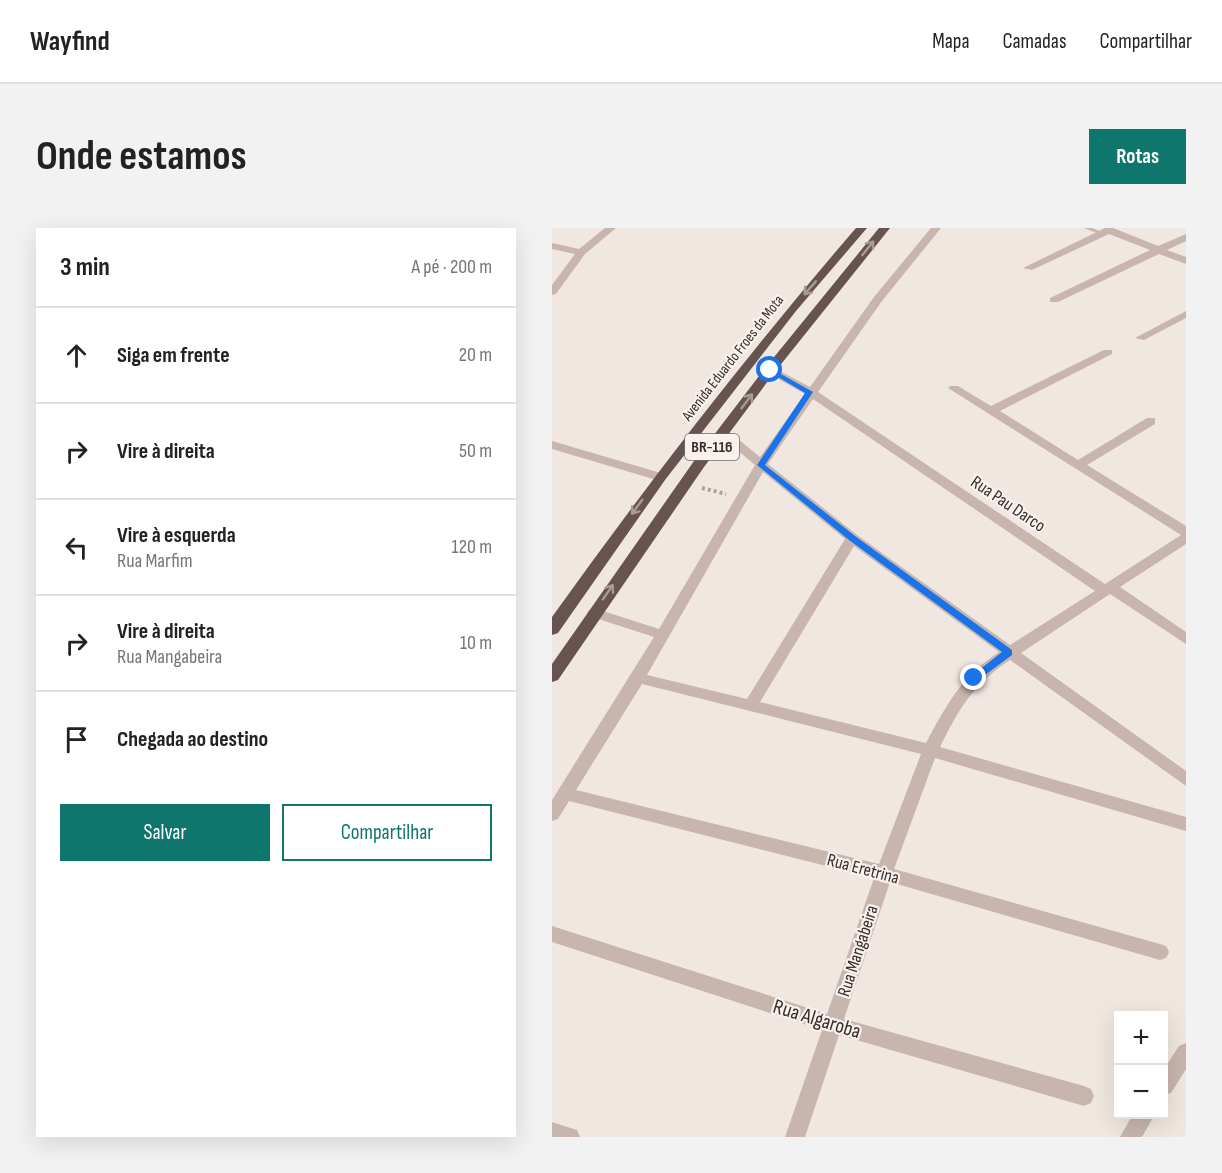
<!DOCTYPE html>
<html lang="pt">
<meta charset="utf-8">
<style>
body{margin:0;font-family:"Sofia Sans Condensed",sans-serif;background:#f2f2f2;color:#222}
.controls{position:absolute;right:18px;bottom:18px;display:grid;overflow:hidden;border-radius:0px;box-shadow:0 6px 24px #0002}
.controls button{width:54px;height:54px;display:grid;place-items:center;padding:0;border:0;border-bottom:2px solid #e0e0e0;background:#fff;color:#222;font:30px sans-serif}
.stop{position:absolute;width:18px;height:18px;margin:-14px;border:4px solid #1a73e8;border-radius:50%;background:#fff}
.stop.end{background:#1a73e8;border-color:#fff;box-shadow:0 2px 6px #0008}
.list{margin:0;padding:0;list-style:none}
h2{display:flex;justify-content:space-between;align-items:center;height:78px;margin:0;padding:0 24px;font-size:26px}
h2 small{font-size:20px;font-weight:400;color:#767676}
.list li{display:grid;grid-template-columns:39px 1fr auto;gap:18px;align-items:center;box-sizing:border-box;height:96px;padding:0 24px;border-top:2px solid #e0e0e0}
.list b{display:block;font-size:22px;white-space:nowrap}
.list p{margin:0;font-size:20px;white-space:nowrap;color:#767676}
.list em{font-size:20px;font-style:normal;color:#767676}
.actions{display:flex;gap:12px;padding:18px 24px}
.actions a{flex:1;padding:14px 0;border:2px solid #0f766e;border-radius:0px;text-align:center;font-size:21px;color:#0f766e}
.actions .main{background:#0f766e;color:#fff}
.icon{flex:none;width:33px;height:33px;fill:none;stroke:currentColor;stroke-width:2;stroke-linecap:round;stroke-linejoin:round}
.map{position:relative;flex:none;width:634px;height:909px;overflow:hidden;border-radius:0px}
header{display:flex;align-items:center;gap:36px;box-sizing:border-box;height:84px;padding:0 30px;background:#fff;border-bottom:2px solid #e0e0e0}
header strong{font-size:28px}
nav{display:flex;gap:33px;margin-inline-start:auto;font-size:21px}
.intro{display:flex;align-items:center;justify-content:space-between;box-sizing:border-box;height:144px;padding:0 36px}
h1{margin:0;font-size:42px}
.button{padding:15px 27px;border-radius:0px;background:#0f766e;color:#fff;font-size:21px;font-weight:700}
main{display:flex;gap:36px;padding:0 36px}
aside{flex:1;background:#fff;border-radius:0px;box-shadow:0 6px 24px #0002}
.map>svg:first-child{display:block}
</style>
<header>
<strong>Wayfind</strong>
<nav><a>Mapa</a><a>Camadas</a><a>Compartilhar</a></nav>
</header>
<div class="intro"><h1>Onde estamos</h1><a class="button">Rotas</a></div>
<main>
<aside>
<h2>3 min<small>A pé · 200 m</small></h2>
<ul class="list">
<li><svg class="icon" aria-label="ahead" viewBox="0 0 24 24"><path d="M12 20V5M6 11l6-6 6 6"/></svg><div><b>Siga em frente</b></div><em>20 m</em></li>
<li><svg class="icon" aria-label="right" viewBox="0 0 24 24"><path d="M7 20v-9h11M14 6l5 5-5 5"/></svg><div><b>Vire à direita</b></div><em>50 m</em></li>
<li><svg class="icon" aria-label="left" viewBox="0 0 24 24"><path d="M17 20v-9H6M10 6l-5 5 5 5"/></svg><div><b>Vire à esquerda</b><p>Rua Marfim</p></div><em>120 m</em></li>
<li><svg class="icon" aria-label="right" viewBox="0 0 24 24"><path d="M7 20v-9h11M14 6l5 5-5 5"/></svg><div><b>Vire à direita</b><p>Rua Mangabeira</p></div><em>10 m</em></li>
<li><svg class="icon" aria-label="arrive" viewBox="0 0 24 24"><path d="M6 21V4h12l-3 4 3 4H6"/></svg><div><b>Chegada ao destino</b></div></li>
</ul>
<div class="actions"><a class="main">Salvar</a><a>Compartilhar</a></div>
</aside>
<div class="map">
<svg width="634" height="909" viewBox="0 0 634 909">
<rect width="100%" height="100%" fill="#f1e7e1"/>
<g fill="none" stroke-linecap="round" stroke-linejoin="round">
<path stroke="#b39f98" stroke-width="4" stroke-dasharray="3 3" stroke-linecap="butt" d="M150 260 174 266"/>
<path fill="#c8b5ae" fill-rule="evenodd" d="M532 0H540L552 5 547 6Z"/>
<path fill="#c8b5ae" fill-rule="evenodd" d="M53 0H64L33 26 4 66 0 67V57L23 26 0 21V15L27 21Z
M379 0H389L330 73 266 164 553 356 629 307 396 160 398 158H406L439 178 552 122H560V126L448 183 526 232 595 190H603V196L535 237 634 298V316L568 359 634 404V416L558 366 469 425 634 543V558L458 432C421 456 407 481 388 519L634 589V603L383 530 342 641 608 716 614 718 617 724 614 730 608 732 338 654 292 791 532 858 539 861 542 868 539 875 532 878 287 807 253 909H233L270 802 0 714V698L275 786 322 650 17 573 6 591 0 593V572L102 409 37 388 35 385 37 382 42 380 107 401 203 237 165 205 167 202H175L208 229 253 166 214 144V140H222L258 159 322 69ZM261 171 543 363 458 417 305 307 216 236ZM211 244 293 311 195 471 95 447ZM302 318 447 424C409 449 395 476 374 515L208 474ZM90 456 369 526 327 636 24 562Z
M553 0H561L606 18 634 6V13L615 22 634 29V36L607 26 506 74H498V70L598 22 557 6 480 42 471 40Z
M634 83V90L592 112 583 110Z
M0 213 112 246 114 249 108 253 0 221Z
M634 815V841L619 865 612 867V841L627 818Z
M581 886H603L590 909H568Z
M0 894 25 902 28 909H0Z"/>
<path fill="#675450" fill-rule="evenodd" d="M304 0H315L244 83 113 252 6 405 0 407V389C96 255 196 125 304 0Z
M327 0H338L222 145 152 239 6 452 0 454V436L142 233 214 139Z"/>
</g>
<defs><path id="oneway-shaft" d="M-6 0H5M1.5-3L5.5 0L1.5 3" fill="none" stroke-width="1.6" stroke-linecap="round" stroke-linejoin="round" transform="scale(1.5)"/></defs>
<g stroke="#a99b97">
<use href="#oneway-shaft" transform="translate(316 20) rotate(-51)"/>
<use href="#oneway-shaft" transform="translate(258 60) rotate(131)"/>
<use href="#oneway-shaft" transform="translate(195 173) rotate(-53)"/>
<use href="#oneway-shaft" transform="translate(85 279) rotate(126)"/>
<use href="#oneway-shaft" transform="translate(56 364) rotate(-55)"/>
</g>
<path fill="#1a73e8" d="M218 140 261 164 213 237 303 308 460 422V427L425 453 417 450 450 424 297 312 205 237 253 165 216 143Z"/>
<g text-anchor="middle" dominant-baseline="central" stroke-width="4.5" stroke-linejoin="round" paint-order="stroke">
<g font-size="15" fill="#372d2b" stroke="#f9f1ed">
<text transform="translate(181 130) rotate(-52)">Avenida Eduardo Froes da Mota</text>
</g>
<rect fill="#f9f1ed" stroke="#716865" stroke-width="1.5" x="133" y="206" width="54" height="26" rx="4.5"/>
<g font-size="16" font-weight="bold" fill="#372d2b">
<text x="160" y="219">BR-116</text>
</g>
<g font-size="18" fill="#372d2b" stroke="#f9f1ed">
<text transform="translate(456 276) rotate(34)">Rua Pau Darco</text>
<text transform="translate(311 641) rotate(15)">Rua Eretrina</text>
<text transform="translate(306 723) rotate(-72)">Rua Mangabeira</text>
</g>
<g font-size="21" fill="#372d2b" stroke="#f9f1ed">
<text transform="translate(265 791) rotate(17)">Rua Algaroba</text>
</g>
</g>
</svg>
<div class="controls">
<button>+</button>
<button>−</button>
</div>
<div class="stop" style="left:218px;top:142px"></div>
<div class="stop end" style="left:422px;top:450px"></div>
</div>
</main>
